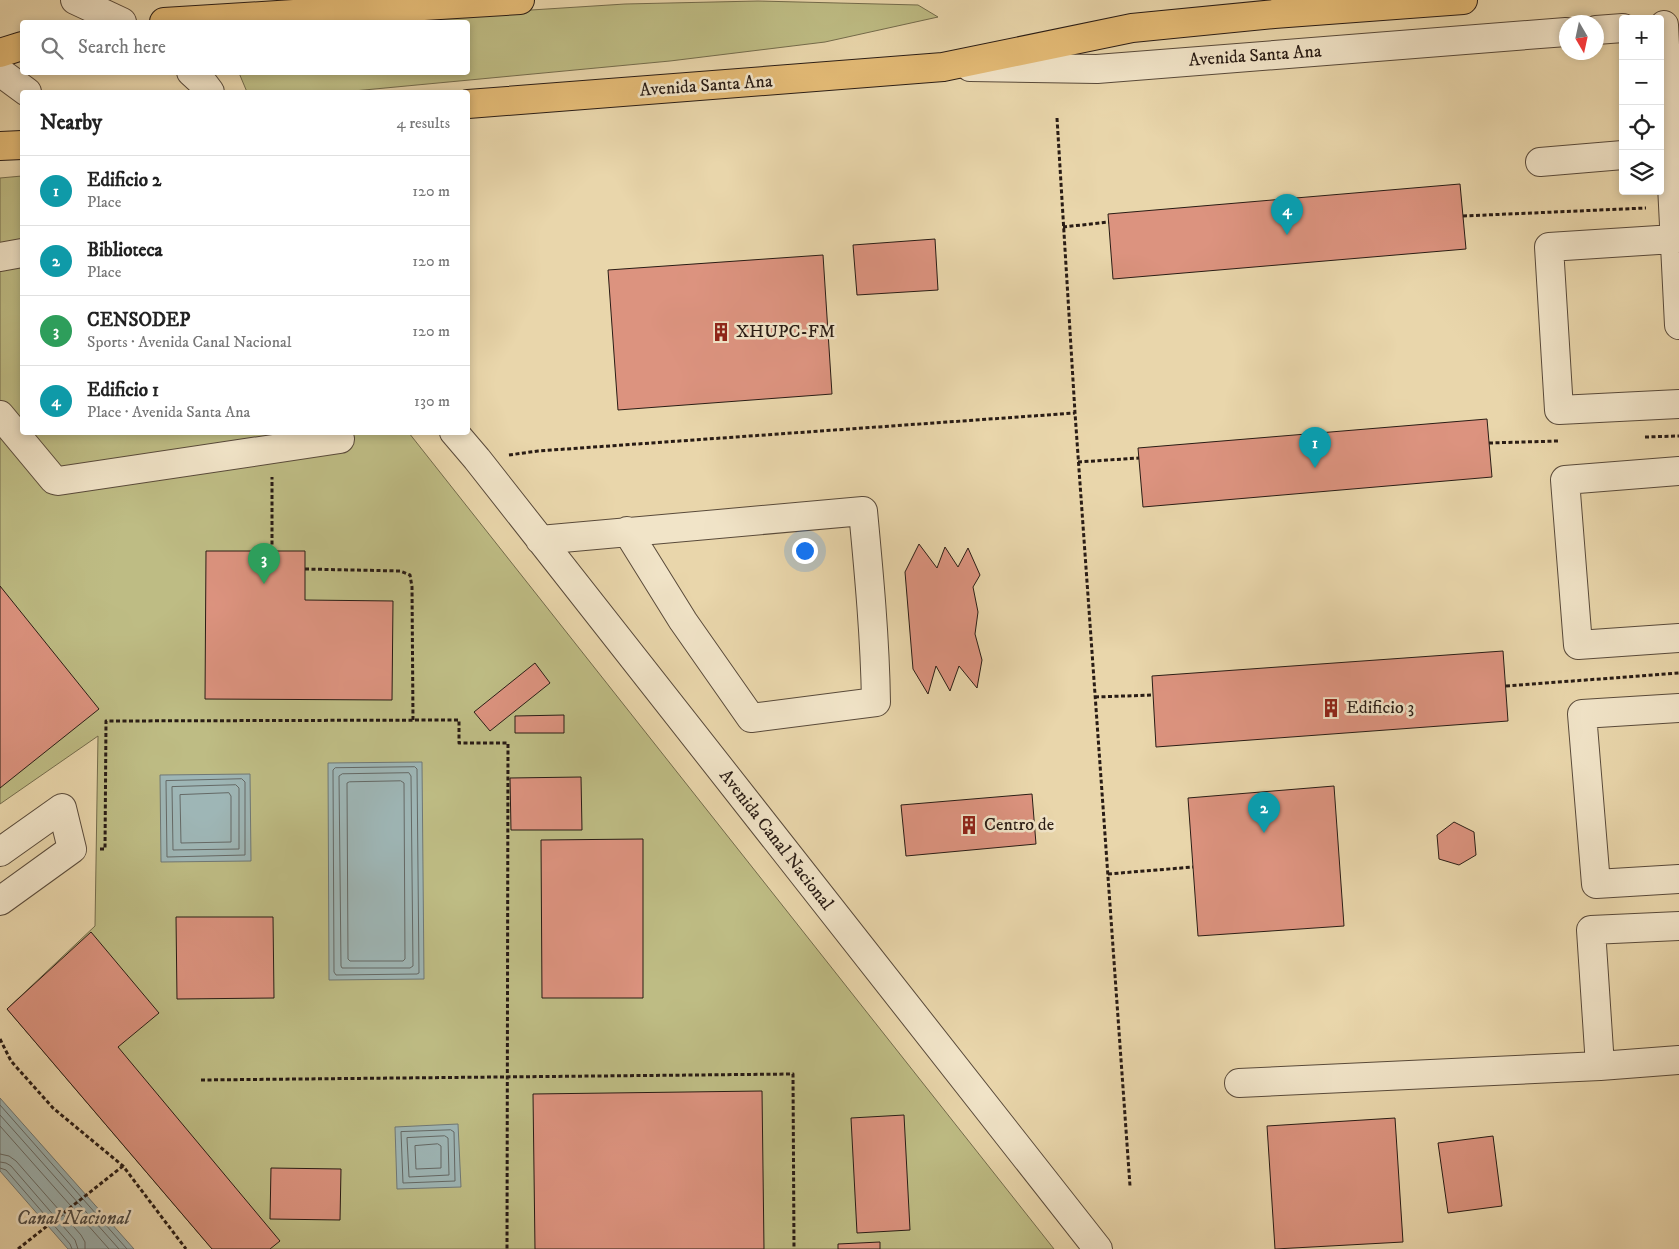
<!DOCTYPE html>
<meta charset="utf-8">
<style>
body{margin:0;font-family:"IM FELL DW Pica",serif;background:#f6f6f6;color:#222}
.controls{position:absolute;right:15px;top:15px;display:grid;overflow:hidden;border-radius:5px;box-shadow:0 2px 8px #0003}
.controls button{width:45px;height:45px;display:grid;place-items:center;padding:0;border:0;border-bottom:1px solid #e0e0e0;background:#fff;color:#222;font:25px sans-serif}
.compass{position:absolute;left:1559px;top:15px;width:45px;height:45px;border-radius:50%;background:#fff;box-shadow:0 2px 8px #0003;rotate:171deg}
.you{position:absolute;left:804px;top:550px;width:18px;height:18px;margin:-12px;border:4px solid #fff;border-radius:50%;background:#1a73e8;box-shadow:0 0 0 8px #1a73e833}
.badge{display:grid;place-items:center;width:32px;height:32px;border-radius:50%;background:#7c3aed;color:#fff;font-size:16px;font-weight:700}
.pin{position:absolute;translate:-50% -41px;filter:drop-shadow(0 1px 2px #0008)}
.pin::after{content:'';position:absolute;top:26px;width:18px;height:15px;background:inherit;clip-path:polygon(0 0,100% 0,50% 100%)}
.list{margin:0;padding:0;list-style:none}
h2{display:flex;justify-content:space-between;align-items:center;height:65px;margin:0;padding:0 20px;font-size:21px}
h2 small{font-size:16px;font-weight:400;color:#767676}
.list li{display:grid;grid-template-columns:32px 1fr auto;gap:15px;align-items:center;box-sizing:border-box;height:70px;padding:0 20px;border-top:1px solid #e0e0e0}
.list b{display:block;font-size:19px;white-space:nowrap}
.list p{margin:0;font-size:16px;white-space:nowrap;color:#767676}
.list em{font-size:16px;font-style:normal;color:#767676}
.icon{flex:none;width:28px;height:28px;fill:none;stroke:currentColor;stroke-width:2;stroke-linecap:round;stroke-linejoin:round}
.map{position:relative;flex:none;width:1679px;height:1249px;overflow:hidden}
.search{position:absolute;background:#fff;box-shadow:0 2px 8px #0003;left:20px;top:20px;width:450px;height:55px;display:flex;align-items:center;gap:12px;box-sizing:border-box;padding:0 18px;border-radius:5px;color:#767676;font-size:19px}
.panel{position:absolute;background:#fff;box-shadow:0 2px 8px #0003;left:20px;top:90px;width:450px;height:345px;border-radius:5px}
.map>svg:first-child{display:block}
</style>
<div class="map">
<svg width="1679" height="1249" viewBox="0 0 1679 1249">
<rect width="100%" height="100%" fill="#e9d6ab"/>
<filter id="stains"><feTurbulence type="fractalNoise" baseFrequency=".004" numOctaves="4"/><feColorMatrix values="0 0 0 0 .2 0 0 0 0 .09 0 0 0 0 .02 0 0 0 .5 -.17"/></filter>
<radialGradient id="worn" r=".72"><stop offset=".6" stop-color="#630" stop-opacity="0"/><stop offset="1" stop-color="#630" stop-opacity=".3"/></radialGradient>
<path fill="#bebc84" stroke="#746c4c" d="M758 1 918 5 938 17 825 42 670 61 343 92H247L239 73 468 72V22H344L625 4Z
M22 176V432L409 433 1054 1249H212L7 1009 95 926 98 736 0 804V178Z"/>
<path fill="#9eb6b6" stroke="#6f7876" d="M422 762 424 979 329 980 328 763Z
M250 774 251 861 161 862 160 775Z
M0 1098 134 1249H68L0 1171Z
M458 1124 461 1187 397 1189 395 1127Z"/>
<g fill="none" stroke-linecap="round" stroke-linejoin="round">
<path stroke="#646966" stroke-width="1" d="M415 767 417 769 419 973 417 974 336 975 334 972 333 770 335 768Z
M409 773 411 776 413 966 410 968H342L341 966 339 776 342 774Z
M242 779 245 782V855L167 857 166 781Z
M401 781 404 783 405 959 403 961H350L348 959 347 783 349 782Z
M236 785 239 788V849L173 850 172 787Z
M229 793 231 796V842L181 843 180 795Z
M0 1105 127 1249
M0 1115 119 1249
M0 1126 109 1249
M451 1130 454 1132 455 1181 403 1183 401 1132Z
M445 1136 448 1138 449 1175 409 1177 407 1138Z
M438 1144 441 1146V1168L416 1169 415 1146Z
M0 1154 9 1156 16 1161 81 1235 85 1242V1249
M0 1162 6 1163 11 1166 75 1240 78 1249
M0 1168 6 1170 70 1244 72 1249"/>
</g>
<path fill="#dc937f" stroke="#291c15" d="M1460 184 1466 249 1113 279 1108 214Z
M935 239 938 290 857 295 853 245Z
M823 255 832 394 618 410 608 270Z
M1487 419 1492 477 1143 507 1138 448Z
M919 544 937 568 945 547 958 567 968 548 980 575 973 587 978 612 975 634 982 660 977 688 959 666 950 691 936 666 928 694 913 669 905 572Z
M206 551H305V600L393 601 392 700 205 699Z
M0 586 99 709 0 788Z
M1503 651 1508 721 1156 747 1152 676Z
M535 663 550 683 490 731 474 712Z
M564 715V733H515V716Z
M581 777 582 830H511L510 778Z
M1334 786 1344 926 1198 936 1188 798Z
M1032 794 1036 844 906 856 901 805Z
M1454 822 1474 832 1476 855 1459 865 1439 859 1437 835Z
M643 839V998H542L541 840Z
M176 917H273L274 998 177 999Z
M91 932 159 1013 118 1047 280 1241 270 1249H212L7 1009Z
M762 1091 764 1249H535L533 1094Z
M904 1115 910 1230 857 1233 851 1118Z
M1395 1118 1403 1242 1275 1249 1267 1126Z
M1493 1136 1502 1206 1448 1213 1438 1143Z
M271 1168 341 1169 340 1220 270 1219Z
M880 1242V1249H838V1244Z"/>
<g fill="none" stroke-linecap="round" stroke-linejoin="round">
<g stroke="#594a3a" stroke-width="30">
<path id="minor" d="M75 0 122 22
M1664 25 1679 325
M1596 30 1623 28
M970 67 1097 69 1566 32
M0 72 27 92
M191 72 204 84 210 92
M1540 162 1623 155
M1674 239 1549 247 1559 410 1679 404
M0 257 22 253
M0 415 54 480 58 481 340 439 335 432
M454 432 477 459 1098 1249
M1679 471 1565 480 1578 645 1679 638
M540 540 863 511C869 574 875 638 876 702L751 718 683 621 627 531
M1679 708 1582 714 1596 884 1679 879
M0 852 62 808 72 849 0 901
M1679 926 1591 930 1600 1066 1679 1060
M1239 1083 1600 1066"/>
</g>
<g stroke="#291c15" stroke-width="30">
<path id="major" d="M164 22 520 0
M0 53 22 46
M468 104 943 67 1132 28 1274 14 1463 0
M0 146 22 145"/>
</g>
<path stroke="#291c15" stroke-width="3" stroke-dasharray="4 2.5" stroke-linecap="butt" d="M1057 118 1075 413 1130 1186
M1463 216 1646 208
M1063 227 1109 222
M1645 437 1679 436
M1489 443 1558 441
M509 455 538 451 1075 413
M1078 462 1139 458
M272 551V477
M305 569 400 571 410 575 412 587 413 721
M1506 686 1679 673
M1095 697 1153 695
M100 849H105L106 721 459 720V743H508L507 1249
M1108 874 1193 867
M0 1039 11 1061 53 1108 123 1166 186 1249
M201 1080 793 1074 794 1249
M18 1249 123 1166"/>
<use href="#minor" stroke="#f1e4c8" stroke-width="28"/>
<use href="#major" stroke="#e4bb76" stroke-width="28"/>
</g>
<defs>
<g id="building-bare" transform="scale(1.5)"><path d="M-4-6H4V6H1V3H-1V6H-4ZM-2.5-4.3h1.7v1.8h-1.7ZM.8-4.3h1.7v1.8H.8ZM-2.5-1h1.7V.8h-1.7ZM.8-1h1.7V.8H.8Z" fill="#8f2418" stroke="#f1e4c8" stroke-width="2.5" paint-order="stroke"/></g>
</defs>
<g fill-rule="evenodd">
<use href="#building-bare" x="721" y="332"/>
<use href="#building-bare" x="1331" y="708"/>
<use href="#building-bare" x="969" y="825"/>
</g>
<g text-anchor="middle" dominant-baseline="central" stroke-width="5" stroke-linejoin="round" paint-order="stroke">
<g font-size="18" fill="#291c15" stroke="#f1e4c8">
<text transform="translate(1255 56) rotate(-4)">Avenida Santa Ana</text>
<text transform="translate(706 86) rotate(-4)">Avenida Santa Ana</text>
<text transform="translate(776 840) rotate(52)">Avenida Canal Nacional</text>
</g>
<g font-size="18" fill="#291c15" stroke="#f1e4c8" text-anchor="start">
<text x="736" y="332">XHUPC-FM</text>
<text x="1346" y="708">Edificio 3</text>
<text x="984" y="825">Centro de</text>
</g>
<g font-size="19" font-style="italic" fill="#4c4a45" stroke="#f1e4c8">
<text x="73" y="1218">Canal Nacional</text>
</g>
</g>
<rect width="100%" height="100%" filter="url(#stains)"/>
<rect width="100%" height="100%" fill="url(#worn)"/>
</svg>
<div class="controls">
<button>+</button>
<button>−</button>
<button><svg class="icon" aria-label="locate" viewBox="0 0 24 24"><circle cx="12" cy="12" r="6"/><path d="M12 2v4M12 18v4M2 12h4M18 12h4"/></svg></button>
<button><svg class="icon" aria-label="layers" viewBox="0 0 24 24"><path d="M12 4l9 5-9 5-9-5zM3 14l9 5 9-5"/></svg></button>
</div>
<svg class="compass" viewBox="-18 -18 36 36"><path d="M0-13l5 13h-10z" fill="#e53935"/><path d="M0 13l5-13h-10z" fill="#767676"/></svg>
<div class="you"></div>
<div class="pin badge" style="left:1315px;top:468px;background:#0f9aa8">1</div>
<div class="pin badge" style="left:1264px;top:833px;background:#0f9aa8">2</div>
<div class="pin badge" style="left:264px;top:584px;background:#2e9e5b">3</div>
<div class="pin badge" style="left:1287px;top:235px;background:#0f9aa8">4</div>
<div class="search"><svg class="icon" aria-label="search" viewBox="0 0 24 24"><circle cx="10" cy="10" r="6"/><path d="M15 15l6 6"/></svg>Search here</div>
<section class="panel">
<h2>Nearby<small>4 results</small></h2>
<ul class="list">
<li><span class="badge" style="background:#0f9aa8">1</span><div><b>Edificio 2</b><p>Place</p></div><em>120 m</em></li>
<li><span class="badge" style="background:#0f9aa8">2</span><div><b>Biblioteca</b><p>Place</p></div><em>120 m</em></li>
<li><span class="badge" style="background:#2e9e5b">3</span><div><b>CENSODEP</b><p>Sports · Avenida Canal Nacional</p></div><em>120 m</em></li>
<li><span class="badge" style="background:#0f9aa8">4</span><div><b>Edificio 1</b><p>Place · Avenida Santa Ana</p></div><em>130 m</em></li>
</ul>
</section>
</div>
